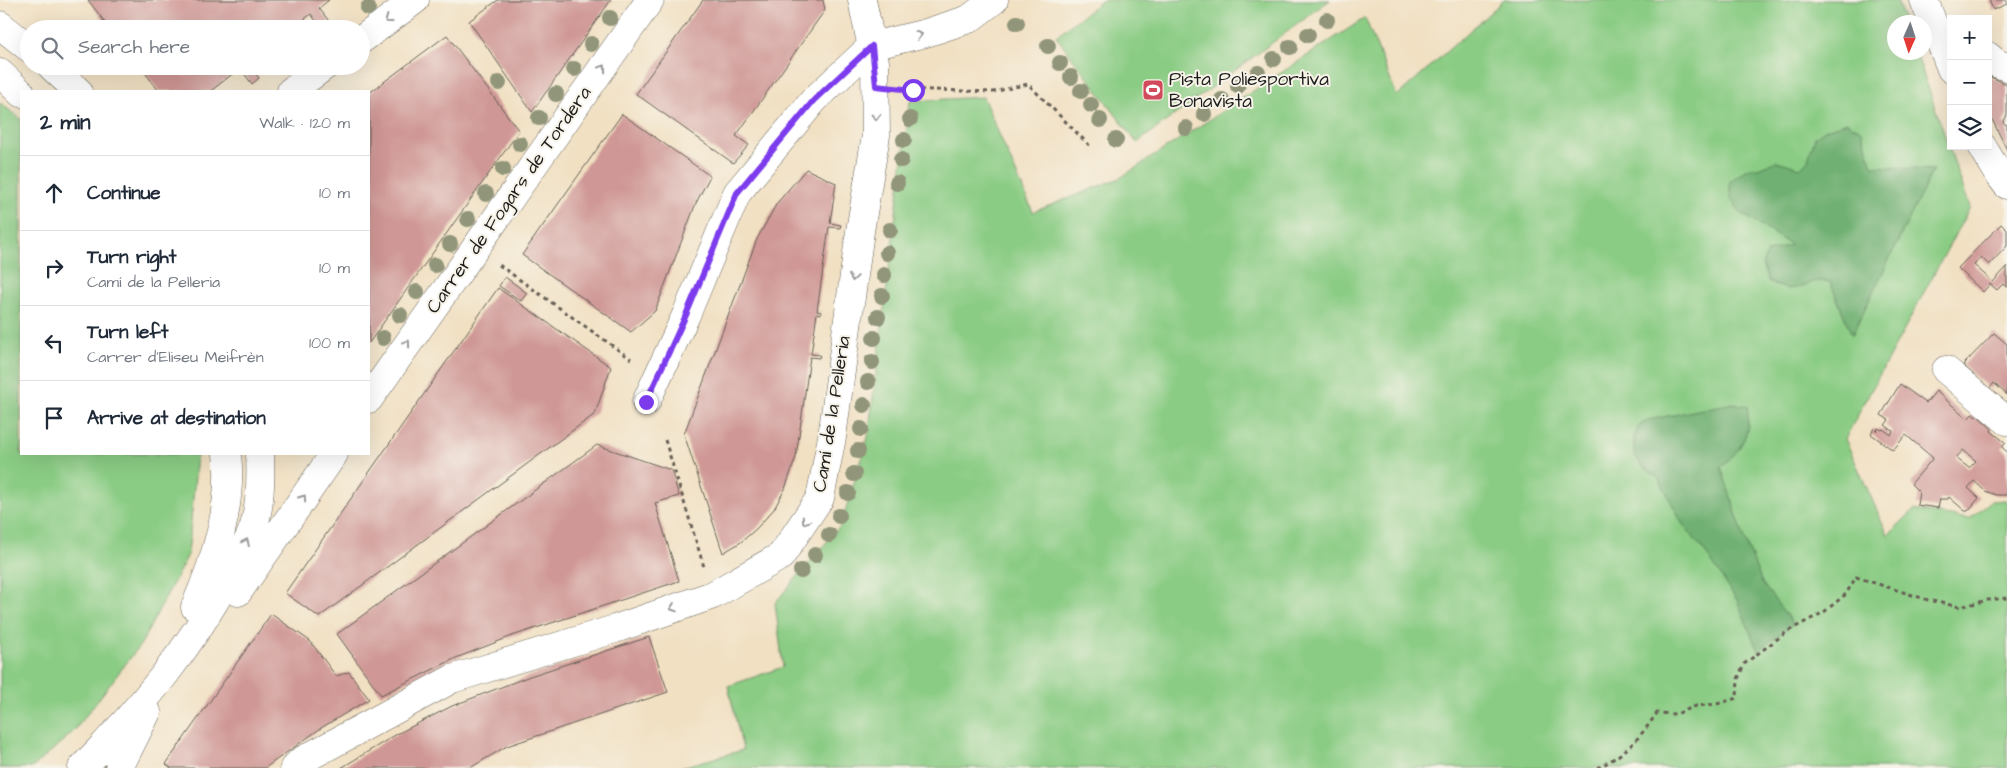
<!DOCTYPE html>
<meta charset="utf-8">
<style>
body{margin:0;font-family:"Architects Daughter",sans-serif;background:#f6f6f7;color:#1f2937}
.controls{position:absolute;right:15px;top:15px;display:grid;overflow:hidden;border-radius:0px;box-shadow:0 5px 20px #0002}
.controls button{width:45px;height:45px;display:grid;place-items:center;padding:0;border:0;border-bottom:1px solid #e0e1e3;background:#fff;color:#1f2937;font:25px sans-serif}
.compass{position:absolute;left:1887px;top:15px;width:45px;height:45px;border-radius:50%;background:#fff;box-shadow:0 5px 20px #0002;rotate:183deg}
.stop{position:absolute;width:15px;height:15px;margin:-11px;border:4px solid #7c3aed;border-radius:50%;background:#fff}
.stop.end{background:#7c3aed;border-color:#fff;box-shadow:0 1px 5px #0008}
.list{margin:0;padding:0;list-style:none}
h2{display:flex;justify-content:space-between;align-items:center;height:65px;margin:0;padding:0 20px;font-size:21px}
h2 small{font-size:16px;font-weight:400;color:#747a83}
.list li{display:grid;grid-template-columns:32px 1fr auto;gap:15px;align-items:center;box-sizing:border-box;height:75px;padding:0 20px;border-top:1px solid #e0e1e3}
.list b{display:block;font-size:19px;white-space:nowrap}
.list p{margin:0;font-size:16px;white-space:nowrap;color:#747a83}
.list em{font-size:16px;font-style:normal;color:#747a83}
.icon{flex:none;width:28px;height:28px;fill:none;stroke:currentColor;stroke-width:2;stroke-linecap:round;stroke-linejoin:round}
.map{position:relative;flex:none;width:2007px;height:768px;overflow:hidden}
.search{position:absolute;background:#fff;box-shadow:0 5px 20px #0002;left:20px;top:20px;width:350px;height:55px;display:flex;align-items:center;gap:12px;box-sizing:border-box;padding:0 18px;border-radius:28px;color:#747a83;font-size:19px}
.panel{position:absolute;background:#fff;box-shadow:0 5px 20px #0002;left:20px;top:90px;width:350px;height:365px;border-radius:0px}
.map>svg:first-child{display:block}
</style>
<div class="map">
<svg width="2007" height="768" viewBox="0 0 2007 768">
<rect width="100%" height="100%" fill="#f7f3e8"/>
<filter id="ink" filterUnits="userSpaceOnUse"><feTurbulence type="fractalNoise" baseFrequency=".02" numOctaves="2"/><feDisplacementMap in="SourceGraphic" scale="10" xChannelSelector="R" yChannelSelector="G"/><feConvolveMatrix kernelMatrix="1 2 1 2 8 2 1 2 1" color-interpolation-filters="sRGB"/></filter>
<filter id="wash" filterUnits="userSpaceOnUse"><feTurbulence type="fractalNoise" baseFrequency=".0096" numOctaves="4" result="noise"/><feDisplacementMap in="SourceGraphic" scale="20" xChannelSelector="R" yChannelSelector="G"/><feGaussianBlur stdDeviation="1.12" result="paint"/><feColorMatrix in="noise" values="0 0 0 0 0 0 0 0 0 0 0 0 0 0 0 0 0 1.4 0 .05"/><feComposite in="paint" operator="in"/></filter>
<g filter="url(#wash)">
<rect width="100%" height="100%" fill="#f1e0c2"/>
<path fill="#8acc84" stroke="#537450" d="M1103 0H1330L1137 143 1056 36Z
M1504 0H1897L1905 22H1894V52L1916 53 1970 207 1845 439 1888 535 1914 510 1969 519 1991 501 2007 500V768H678L743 750 728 686 783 667 775 603 841 525 868 437 910 101 983 97 1033 212 1120 178 1365 18 1397 96Z
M0 103 21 119V454H197L188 555 141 644 74 731 32 768H0Z"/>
<path fill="#6fb072" stroke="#466647" d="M1847 122 1862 131 1872 166 1933 170 1852 335 1830 282C1811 279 1812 284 1795 288 1786 291 1776 285 1768 281L1762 264 1768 252 1791 245 1741 213 1730 198V181L1749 168H1758L1777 161 1800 168 1808 160 1815 137 1826 129Z
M1733 403 1747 406C1752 434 1741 450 1721 467L1745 540 1762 583 1793 624 1758 651 1737 600 1708 556 1682 523 1659 479 1641 465 1634 454V437L1639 426 1648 420Z"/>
<g id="blocks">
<path fill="#cf9795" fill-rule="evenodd" d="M88 0H329L319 8 331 24 322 29 311 14 292 29H110Z
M498 0H611L532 112 469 21Z
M703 0H823L825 10 736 136 749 145 733 163 636 94Z
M1989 0H2007V4L1993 10Z
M447 35 519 131 369 343V93Z
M140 66H250L259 78 252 84 240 68 212 90 213 91H159Z
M1988 76 2007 84V115L2003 123 2007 125V150L1988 111Z
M622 114 710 176 696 203 655 311 631 332 522 255Z
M806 169 836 183 830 223 841 225 840 228 829 227 817 311 821 312V314L817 313 811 354 820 355 819 358 810 357 796 457 785 489 774 509 756 529 741 542 723 553 684 434 757 239 777 203Z
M2001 224 2007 230V246L1989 265 1981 257 1974 265 1993 282 2007 267V288L2003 284 1997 290 1990 284 1983 292 1958 268Z
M505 277 527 293 521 301 499 286Z
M498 288 611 367 595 414 319 617 285 593Z
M1994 333 2007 344V395L1994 383 1989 389 1963 365Z
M1900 384 1926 403 1936 391 1968 419 1972 414 1976 417 1977 415 1992 429 1991 431 2006 443 2002 447 2007 452V495H1996L1985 491 1974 481 1968 488 1979 498 1968 511H1965L1949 497 1948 499H1940L1938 508 1917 505 1919 492 1911 484 1933 458 1906 435 1893 450 1871 434 1874 428 1877 431 1878 428 1882 430 1883 429 1891 435 1893 431 1885 425 1889 420 1881 415ZM1963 450 1976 461 1969 468 1956 458Z
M597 445 671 470 679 496 655 503 679 581 512 636 456 658 381 695 337 634Z
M271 614 310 641 336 676 349 672 369 699 321 728 265 768H171L166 764Z
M649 637 668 692 507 746 470 768H341L397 734 452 706 530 676Z"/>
</g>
</g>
<g filter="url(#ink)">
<use href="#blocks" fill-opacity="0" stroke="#676156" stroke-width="1"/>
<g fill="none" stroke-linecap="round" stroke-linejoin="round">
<g stroke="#676156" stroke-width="29">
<path id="minor" d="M1924 0 1951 69
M0 25 29 48
M361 40 415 0
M1988 56 1996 63 2007 67
M51 66 78 91
M0 73 21 93
M291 91 325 66
M1982 146 2000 176 2007 185
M1946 370 2007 421
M369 399 650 0
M646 402 686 315 737 193 814 100 872 46 926 33 969 19 994 0
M238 592 334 454
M195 607C215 560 233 506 227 454
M82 768C139 710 191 648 229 576 237 561 247 545 253 529 261 506 261 478 260 454
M119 768 147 712
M294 768 301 761 452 679 615 629 713 595 781 556 820 498 832 437 860 231 876 135 875 62 862 0"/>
</g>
<path stroke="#676156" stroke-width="3" stroke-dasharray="4 4" stroke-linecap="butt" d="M904 89 993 92 1028 84 1091 147
M499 265 631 359
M665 440 704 567
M1597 768C1627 753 1638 740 1657 713L1676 714 1696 706 1717 704 1737 698 1738 679 1744 664 1788 631 1824 612 1846 594 1856 577 1928 600 1960 607 1988 600 2007 598"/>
<use href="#minor" stroke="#fff" stroke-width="28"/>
</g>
<g fill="#91967a">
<circle cx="368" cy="8" r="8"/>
<circle cx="610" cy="18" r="8"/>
<circle cx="1327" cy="20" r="8"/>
<circle cx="1017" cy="23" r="8"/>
<circle cx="1308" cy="35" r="8"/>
<circle cx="591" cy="44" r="8"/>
<circle cx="1048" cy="46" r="8"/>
<circle cx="1290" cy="47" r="8"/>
<circle cx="1274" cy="59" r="8"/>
<circle cx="1060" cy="63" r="8"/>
<circle cx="574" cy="69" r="8"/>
<circle cx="1258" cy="73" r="8"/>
<circle cx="1071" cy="77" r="8"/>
<circle cx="499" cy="83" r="8"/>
<circle cx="1238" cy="86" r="8"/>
<circle cx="1081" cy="91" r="8"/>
<circle cx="556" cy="94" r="8"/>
<circle cx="1222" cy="100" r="8"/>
<circle cx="1091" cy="105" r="8"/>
<circle cx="1204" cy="114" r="8"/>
<circle cx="539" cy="118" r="8"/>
<circle cx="910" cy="119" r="8"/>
<circle cx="1100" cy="120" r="8"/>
<circle cx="1186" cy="128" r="8"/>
<circle cx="904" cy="140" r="8"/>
<circle cx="1116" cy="140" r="8"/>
<circle cx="520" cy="144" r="8"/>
<circle cx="901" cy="160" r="8"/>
<circle cx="503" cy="169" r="8"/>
<circle cx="897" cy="183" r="8"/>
<circle cx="486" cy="194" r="8"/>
<circle cx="468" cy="219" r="8"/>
<circle cx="890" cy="230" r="8"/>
<circle cx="450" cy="244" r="8"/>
<circle cx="887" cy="253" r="8"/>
<circle cx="435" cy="265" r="8"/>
<circle cx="884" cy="275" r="8"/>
<circle cx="417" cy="292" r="8"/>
<circle cx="882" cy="296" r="8"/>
<circle cx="400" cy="315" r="8"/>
<circle cx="878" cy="317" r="8"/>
<circle cx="383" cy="338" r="8"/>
<circle cx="874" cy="338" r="8"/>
<circle cx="872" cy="362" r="8"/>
<circle cx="868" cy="382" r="8"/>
<circle cx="864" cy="405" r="8"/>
<circle cx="861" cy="429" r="8"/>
<circle cx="858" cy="451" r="8"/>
<circle cx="854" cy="474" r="8"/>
<circle cx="848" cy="493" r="8"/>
<circle cx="839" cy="516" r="8"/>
<circle cx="829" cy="535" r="8"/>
<circle cx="815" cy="555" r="8"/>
<circle cx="801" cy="571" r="8"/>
</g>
<defs><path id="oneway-chevron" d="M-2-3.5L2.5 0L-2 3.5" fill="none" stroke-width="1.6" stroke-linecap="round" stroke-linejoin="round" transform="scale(1.25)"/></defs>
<g stroke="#999">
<use href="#oneway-chevron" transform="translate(388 20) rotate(144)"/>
<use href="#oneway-chevron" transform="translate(919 35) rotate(-14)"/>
<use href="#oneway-chevron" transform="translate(603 68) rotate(-55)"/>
<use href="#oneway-chevron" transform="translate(876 117) rotate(90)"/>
<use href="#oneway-chevron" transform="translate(853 278) rotate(98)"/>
<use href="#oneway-chevron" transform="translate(407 343) rotate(-55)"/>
<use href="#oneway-chevron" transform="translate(303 498) rotate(-55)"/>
<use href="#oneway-chevron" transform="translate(805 521) rotate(124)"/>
<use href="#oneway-chevron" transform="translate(246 542) rotate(-64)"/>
<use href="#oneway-chevron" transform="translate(673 608) rotate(161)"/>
</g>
</g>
<g fill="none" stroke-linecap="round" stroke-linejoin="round" filter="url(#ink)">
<path stroke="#7c3aed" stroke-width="6" d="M646 402 686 315 737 193 814 100 872 46 876 86 913 90"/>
</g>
<defs>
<g id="stadium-square" transform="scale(1.125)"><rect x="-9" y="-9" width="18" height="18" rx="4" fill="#d1495b" stroke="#f7f3e8"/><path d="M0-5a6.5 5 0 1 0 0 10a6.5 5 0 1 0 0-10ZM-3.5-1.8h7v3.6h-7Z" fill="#fff"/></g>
</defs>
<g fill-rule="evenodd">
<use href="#stadium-square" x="1153" y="90"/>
</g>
<g text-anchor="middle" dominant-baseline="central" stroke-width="4" stroke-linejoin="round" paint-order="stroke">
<g font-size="19" fill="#1c1c1c" stroke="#f7f3e8" text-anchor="start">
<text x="1169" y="79">Pista Poliesportiva<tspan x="1169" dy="22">Bonavista</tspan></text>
</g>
<g font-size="19" fill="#1c1c1c" stroke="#f7f3e8">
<text transform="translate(509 200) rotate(-55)">Carrer de Fogars de Tordera</text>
<text transform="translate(832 414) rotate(-81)">Camí de la Pelleria</text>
</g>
</g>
</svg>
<div class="controls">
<button>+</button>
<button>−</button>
<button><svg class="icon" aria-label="layers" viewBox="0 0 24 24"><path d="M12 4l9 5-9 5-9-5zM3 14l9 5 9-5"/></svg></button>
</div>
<svg class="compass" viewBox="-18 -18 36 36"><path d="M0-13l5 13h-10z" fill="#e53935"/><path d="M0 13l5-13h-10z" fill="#747a83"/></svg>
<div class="stop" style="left:913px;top:90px"></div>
<div class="stop end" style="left:646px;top:402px"></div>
<div class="search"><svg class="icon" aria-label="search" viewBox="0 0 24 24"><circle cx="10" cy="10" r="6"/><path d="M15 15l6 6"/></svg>Search here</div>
<section class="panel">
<h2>2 min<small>Walk · 120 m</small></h2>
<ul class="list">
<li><svg class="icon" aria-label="ahead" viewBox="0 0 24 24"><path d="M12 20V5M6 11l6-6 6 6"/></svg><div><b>Continue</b></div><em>10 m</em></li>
<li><svg class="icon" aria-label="right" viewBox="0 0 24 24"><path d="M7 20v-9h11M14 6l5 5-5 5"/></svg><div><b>Turn right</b><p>Camí de la Pelleria</p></div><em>10 m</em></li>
<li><svg class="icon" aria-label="left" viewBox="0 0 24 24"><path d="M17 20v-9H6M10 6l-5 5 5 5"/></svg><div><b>Turn left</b><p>Carrer d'Eliseu Meifrèn</p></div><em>100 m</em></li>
<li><svg class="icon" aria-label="arrive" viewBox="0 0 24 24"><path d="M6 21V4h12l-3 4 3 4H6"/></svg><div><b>Arrive at destination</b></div></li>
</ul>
</section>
</div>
